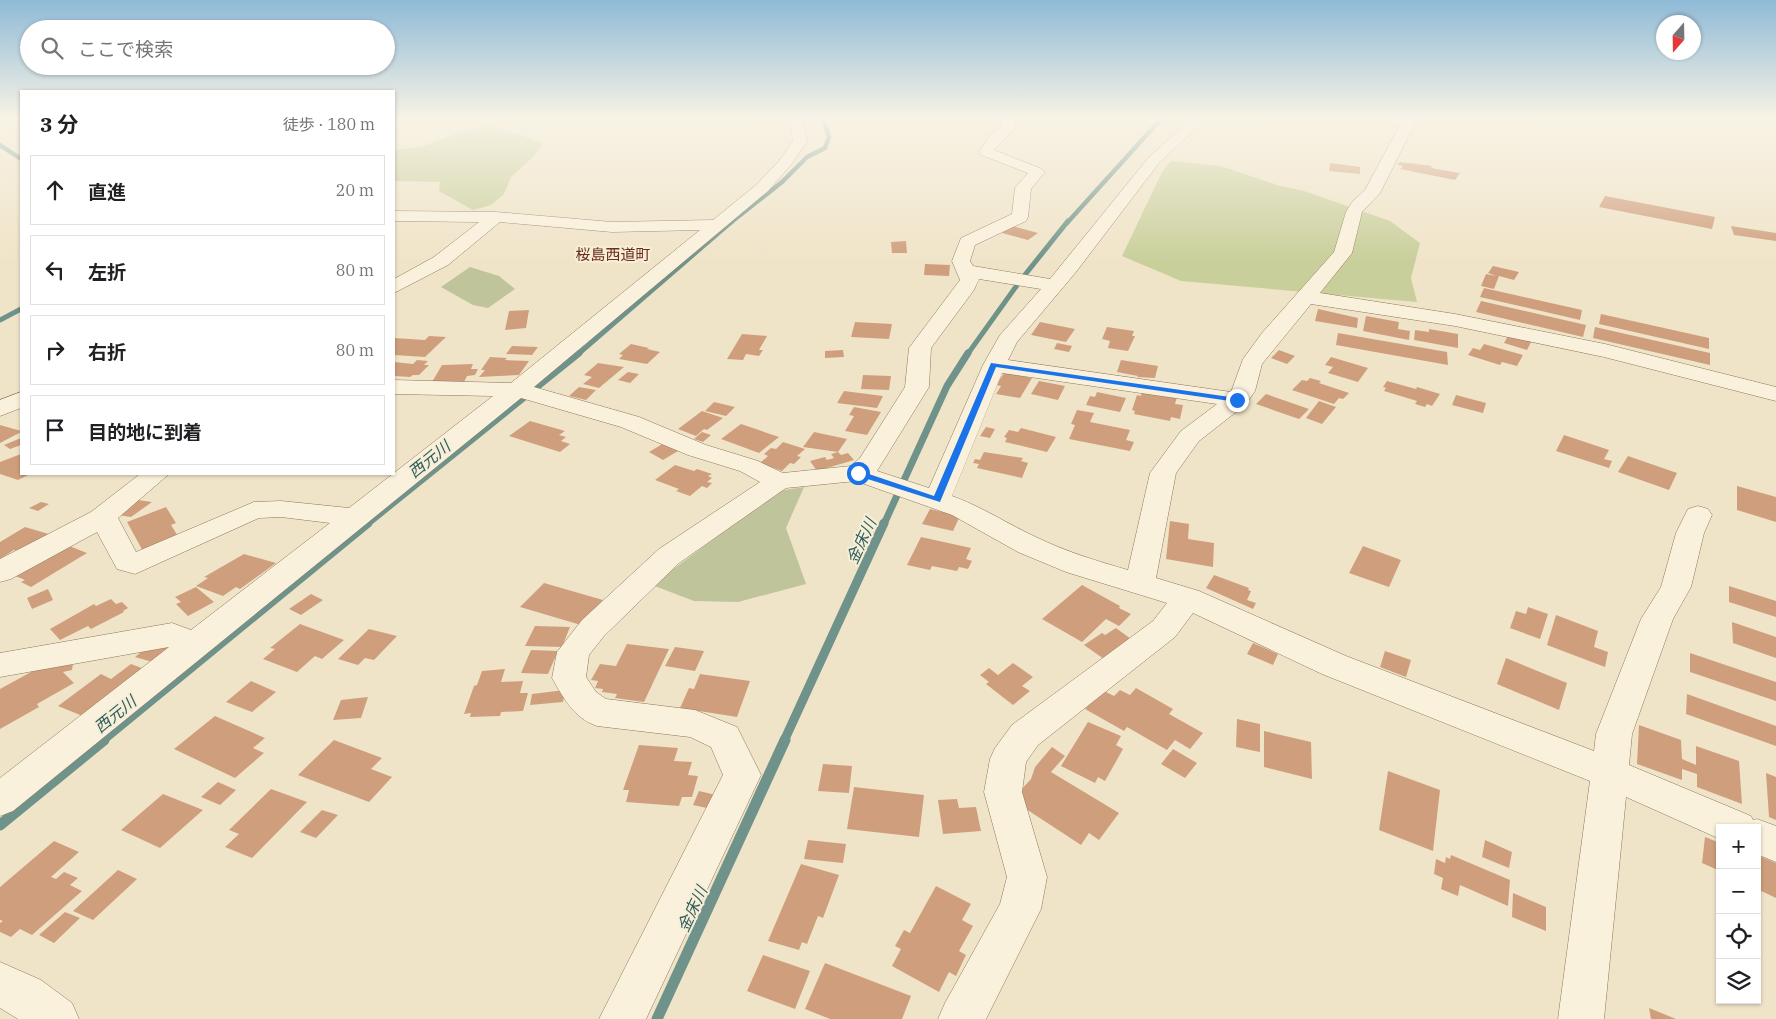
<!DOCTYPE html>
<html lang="ja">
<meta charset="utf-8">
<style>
body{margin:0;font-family:"IBM Plex Serif","Noto Sans JP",serif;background:#f6f6f6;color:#202124}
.controls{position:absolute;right:15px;bottom:15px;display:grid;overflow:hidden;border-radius:0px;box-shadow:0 1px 4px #0004}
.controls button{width:45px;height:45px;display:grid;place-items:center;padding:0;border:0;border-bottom:1px solid #e0e0e0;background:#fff;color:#202124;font:25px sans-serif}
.compass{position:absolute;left:1656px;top:15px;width:45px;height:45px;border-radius:50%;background:#fff;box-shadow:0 1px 4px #0004;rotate:200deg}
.stop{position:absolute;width:15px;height:15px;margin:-11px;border:4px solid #1a73e8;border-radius:50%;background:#fff}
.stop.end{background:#1a73e8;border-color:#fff;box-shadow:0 1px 5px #0008}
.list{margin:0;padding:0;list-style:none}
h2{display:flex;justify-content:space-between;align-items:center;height:65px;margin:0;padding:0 20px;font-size:21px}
h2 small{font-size:16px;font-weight:400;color:#757577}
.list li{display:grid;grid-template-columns:32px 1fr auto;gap:15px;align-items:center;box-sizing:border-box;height:70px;margin:0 10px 10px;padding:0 10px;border:1px solid #e0e0e0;border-radius:0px}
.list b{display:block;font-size:19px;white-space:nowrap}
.list em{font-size:16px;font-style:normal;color:#757577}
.icon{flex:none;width:28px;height:28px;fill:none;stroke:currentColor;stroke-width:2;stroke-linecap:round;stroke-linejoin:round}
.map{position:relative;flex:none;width:1776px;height:1019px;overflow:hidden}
.search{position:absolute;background:#fff;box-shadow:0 1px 4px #0004;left:20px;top:20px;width:375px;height:55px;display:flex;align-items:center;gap:12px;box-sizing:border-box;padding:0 18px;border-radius:28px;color:#757577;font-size:19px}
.panel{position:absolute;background:#fff;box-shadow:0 1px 4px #0004;left:20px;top:90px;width:375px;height:385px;border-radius:0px}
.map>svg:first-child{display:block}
</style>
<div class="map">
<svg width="1776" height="1019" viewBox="0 0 1776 1019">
<rect width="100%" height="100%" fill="#f0e4c8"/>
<path fill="#c9cf9b" d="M492 126 543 143 534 156 511 177 504 194 491 205 473 210 439 191 440 182 394 181V150L421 147 461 132Z
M1171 161 1221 166 1280 186 1304 191 1390 221 1420 243 1411 278 1417 302 1181 281 1122 256 1162 172Z"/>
<path fill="#bfc49a" d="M470 267 499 276 515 289 488 308 473 305 441 287Z
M804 487 786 528 806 584 738 602 694 601 652 585 778 491Z"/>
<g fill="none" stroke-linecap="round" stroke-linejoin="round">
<path stroke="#6f938a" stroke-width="4.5" d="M0 145 21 159
M730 223 782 182 807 157 825 148 829 137 823 119
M1067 223 1161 119"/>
<path stroke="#6f938a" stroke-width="5" d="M0 320 21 309
M577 355 732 221
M967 355 1020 281 1068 221"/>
<path stroke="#6f938a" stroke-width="7" d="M367 524 579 353
M884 524 947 386 968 353"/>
<path stroke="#6f938a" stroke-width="9" d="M102 741 368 523
M784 741 884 523"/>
<path stroke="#6f938a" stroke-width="11" d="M0 825 104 740
M657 1019 785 740"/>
</g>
<path fill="#cf9f7d" d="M1400 162 1432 166 1431 168 1460 173 1455 180 1400 169 1403 166 1397 165Z
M1330 163 1360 167V174L1329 171Z
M1605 196 1715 217 1712 229 1599 207Z
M1012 226 1038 233 1028 240 1002 233Z
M1731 226 1776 233V241L1734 235Z
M906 241 907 253H892L891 242Z
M925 264 950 265 949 276 924 275Z
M1493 266 1519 272 1514 280 1499 276 1494 289 1481 286 1486 274 1496 276 1488 273Z
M1484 288 1582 310 1580 320 1480 297Z
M1481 301 1586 325 1583 337 1476 312Z
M1318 309 1358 318 1357 328 1315 321Z
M529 310 526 328 505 330 509 311Z
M1601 314 1709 338V349L1599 324Z
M1366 316 1399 322 1398 329 1410 331 1409 340 1363 331Z
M855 322 892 324 889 339 851 337Z
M1040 322 1075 329 1066 342 1031 335Z
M1107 327 1134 331 1132 336H1135L1128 351 1108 348 1110 341 1102 339Z
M1595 327 1710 353V365L1593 338Z
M1429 329 1458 334V348L1414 340 1415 330 1429 332Z
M1338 333 1447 352 1448 365 1336 345Z
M742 334 767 336 759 350H763L759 356 746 354 743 360 727 359Z
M1509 334 1532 340 1527 350 1504 343Z
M429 336 446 337 425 357 394 355V338L425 340Z
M1057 343 1072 346 1069 352 1054 349Z
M631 344 649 348 647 349 660 352 647 364 619 359 623 355 619 354Z
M1484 344 1523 355 1517 366 1502 362 1500 365 1468 355 1473 348 1480 350Z
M512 346 538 347 532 355 506 354Z
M843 350 844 357 825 358V351Z
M1279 350 1295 356 1287 364 1271 358Z
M490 357 507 358 505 360 529 361 519 375 479 377 485 370H481Z
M1331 357 1368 368 1358 382 1328 373 1333 367 1325 365Z
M417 360 428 361 424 365H429L419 375H413L410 377 394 376V362L413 364Z
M1121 360 1158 366 1155 378 1137 377 1138 376 1117 372Z
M598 363 624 367 599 388 583 384 592 377 584 375Z
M473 364 471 369H478L475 375 467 376 464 382H432L442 365Z
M628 372 639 374 630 383 618 380Z
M1004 373 1020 374 1018 375 1032 378 1020 398 996 394 1001 386 996 385Z
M863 375 891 376 889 390 861 389Z
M1310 378 1321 381 1319 383 1349 393 1343 399 1339 398 1334 404 1292 390 1302 380 1307 381Z
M1039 381 1065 386 1058 400 1031 394Z
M1387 381 1416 389 1417 387 1440 394 1432 406 1427 404 1425 407 1415 404 1417 401 1384 391 1386 388 1383 387Z
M579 387 596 390 586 400 569 396Z
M844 391 883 396 877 408 837 403Z
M1142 391 1177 397 1175 404 1183 405 1180 419 1171 417 1170 421 1134 414 1135 411 1132 410 1137 395 1141 396Z
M1097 392 1126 398 1120 412 1086 405 1090 396 1095 397Z
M1266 394 1309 409 1299 419 1256 404Z
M1456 395 1486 403 1483 413 1452 405Z
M1319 401 1336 407 1322 424 1306 418Z
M714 402 735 407 726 416 705 411Z
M854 407 881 412 867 435 845 431 854 416 849 415Z
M1077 410 1094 413 1090 422 1130 430 1126 440 1134 442 1130 451 1069 439 1075 425 1071 424Z
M702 411 723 418 707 430 704 429 696 436 678 429Z
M530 421 565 431 559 435 566 437 561 441 570 444 560 452 509 436Z
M741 424 779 437 759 453 721 439Z
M0 425 21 431V432L0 443Z
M986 427 995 429 990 438 980 436Z
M1021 428 1056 437 1047 452 1005 442 1007 438 1004 437 1009 430 1018 432Z
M702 432 711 435 703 442 694 439Z
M814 432 847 439 838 452 803 447Z
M1564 435 1609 450 1604 459 1612 461 1609 468 1556 451Z
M21 438V445L10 449 4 445Z
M783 442 805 449 797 456 801 457 794 464 790 463 782 471 760 463 768 456 764 454 771 448 776 449Z
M664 443 678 451 663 460 649 452Z
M838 452 841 455 848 453 854 460 817 471 810 461 825 457 827 460 834 458 831 454Z
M984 452 1023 458 1021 461 1028 463 1022 478 977 468 979 464 973 463 975 459 980 460Z
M21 454V474H30L18 480 0 474V462Z
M1628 456 1677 473 1669 490 1618 472Z
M675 465 694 471 697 469 712 474 708 476 712 478 707 482 712 483 707 488 702 486 690 496 676 491 679 489 655 480Z
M1737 486 1776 497V522L1737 510Z
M138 500 152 502 131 517 118 515Z
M41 502 49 504 38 511 29 508Z
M166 507 176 523 171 525 181 541 145 555 127 522Z
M930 509 960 516 953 531 922 524Z
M1170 521 1189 524 1188 539 1214 543 1213 567 1166 559Z
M25 527 52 535 22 553 14 550 0 559V542Z
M921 537 971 548 966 559 972 561 968 569 959 567 957 571 932 566 930 570 907 565Z
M64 544 87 553 31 587 21 582 25 580 13 575Z
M1363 546 1401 560 1389 587 1349 573Z
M244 554 276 563 240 589 236 587 223 596 196 586 208 578 204 577Z
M1214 575 1249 588 1248 590 1251 591 1247 600 1256 603 1253 609 1206 588Z
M544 583 603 600 581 625 520 607Z
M1082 585 1120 606 1119 608 1131 614 1119 626 1106 619 1082 642 1042 619Z
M1729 586 1776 601V617L1729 602Z
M196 587 214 602 188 616 176 604 181 602 175 597Z
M48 589 53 600 32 609 27 598Z
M311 594 323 600 301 615 289 609Z
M111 599 116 604 122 602 128 608 123 611 124 612 91 629 88 626 60 640 50 629 94 604 96 606Z
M1528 607 1548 614 1540 639 1510 628 1516 611 1526 614Z
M1556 615 1598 631 1594 647 1608 652 1605 667 1547 645Z
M1732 622 1776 637V658L1733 643Z
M300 624 344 640 322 659 315 656 297 672 263 659 275 649 270 648Z
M535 626 570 627 562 647 525 646Z
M1116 628 1131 639 1104 659 1084 645 1102 633 1105 635Z
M369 629 397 636 374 660 365 658 358 665 338 659Z
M152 643 173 649 156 663 135 657Z
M1253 643 1278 654 1273 665 1247 654Z
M627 644 669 649 644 702 615 698 617 694 602 692 603 689 595 688 598 681 591 680 600 664 616 666Z
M675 647 704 651 695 671 665 666Z
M531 650 558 651 548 674 521 673Z
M1385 651 1411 660 1406 677 1380 667Z
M1690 653 1776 682V701L1690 672Z
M74 657 72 670 63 672 74 683 37 704 39 707 0 729V689L51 661Z
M1506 658 1567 683 1559 710 1497 684Z
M1013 663 1033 677 1022 686 1030 691 1013 705 986 684 989 682 980 675 989 668 998 675Z
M131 664 147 670 85 717 58 706 101 674 111 679Z
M505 669 501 682 523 681 520 693H528L523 711 501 712 500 716 470 717 471 713 464 714 474 686 477 685 482 671Z
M700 674 750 681 737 717 680 708 689 688 694 689Z
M251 681 276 692 252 712 226 702Z
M1136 688 1173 709 1169 714 1203 733 1190 749 1175 740 1167 750 1127 727 1124 731 1085 709 1102 690 1114 696 1120 690 1130 695Z
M565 690 563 702 530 705 532 694Z
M1687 694 1776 726V746L1686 714Z
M368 697 361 718 333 720 341 700Z
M215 716 265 738 253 748 264 753 235 778 174 749Z
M1237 719 1260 724V752L1236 747Z
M1088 722 1121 736 1116 745 1123 749 1105 781 1098 777 1095 783 1061 766Z
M1639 725 1681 740 1682 759 1696 765V746L1739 761 1742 804 1697 787V774L1682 769V780L1637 764Z
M1264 731 1311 742 1312 779 1264 767Z
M334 740 382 758 371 769 392 777 369 802 298 775Z
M639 745 678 748 674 761 692 762 688 775 698 776 692 797H682L679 806 626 802 629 790H623Z
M1052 747 1065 756 1051 772 1119 813 1099 840 1089 833 1081 845 1023 807 1021 790 1031 779 1035 767Z
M1173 749 1197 763 1185 778 1161 764Z
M823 764 852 766 849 793 818 791Z
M1388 771 1440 790 1433 851 1379 830Z
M1766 773 1776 777V820L1769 817Z
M218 782 236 790 220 805 201 797Z
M854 787 924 795 919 837 847 829Z
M271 789 307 802 252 858 225 847 239 834 229 830Z
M699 791 716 795 711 809 693 805Z
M163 794 203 810 160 848 121 830Z
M957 799 959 808 976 807 981 831 943 834 938 800Z
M322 810 338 815 316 838 300 832Z
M1705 837 1720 843V871L1702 863Z
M808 840 846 844 843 863 804 859Z
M1485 840 1512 852 1509 868 1482 857Z
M54 841 79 852 51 877 56 879 64 872 78 878 70 885 82 891 32 935 20 929 11 937 0 932V923L3 921 0 920V887Z
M1451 855 1510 880 1508 906 1460 885 1458 896 1441 889 1443 878 1434 874 1436 859 1445 863 1446 857 1450 859Z
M1757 855 1776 863V898L1757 889Z
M801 864 839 875 823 918 818 916 807 944 802 942 799 950 768 941Z
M118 870 137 879 93 920 73 911Z
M936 886 971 904 962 920 973 926 959 951 966 955 956 976 949 972 939 992 892 966 901 949 895 946 904 930 910 933Z
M1513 893 1546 907V931L1512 917Z
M65 912 80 918 54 943 39 935Z
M763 955 810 971 795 1009 747 991Z
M825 963 911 996 902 1019H830L805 1009Z
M1649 1008 1676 1019H1651Z"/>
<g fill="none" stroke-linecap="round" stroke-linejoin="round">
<g stroke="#8d765c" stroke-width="1">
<path id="minor" d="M789 119H803L807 142 790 166 768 191 534 387 639 417 706 445 758 461 783 473 851 466 860 458 905 387 909 348 960 280 952 261 961 238 1012 214 1015 188 1028 173 981 155 979 152 989 137 1000 128 1002 119H1016L1014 130 994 150 1042 169 1045 172 1031 189 1028 217 1026 221 975 245 970 261 973 266 1050 279 1149 157 1192 119H1206L1159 163 1076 272 1017 342 1008 360 1231 392 1243 359 1262 333 1334 252 1346 212 1352 202 1365 190 1403 119H1417L1380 193 1362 212 1352 253 1320 293 1455 314 1605 344 1776 387V401L1604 357 1455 326 1311 304 1262 364 1255 391 1245 405 1199 441 1176 473 1156 578 1199 591 1346 656 1594 751 1596 734 1641 619 1661 587 1676 533 1688 509 1698 506 1708 509 1712 515 1704 533 1691 587 1673 619 1632 734 1629 765 1751 816 1753 820 1757 819 1776 826V862L1757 854V828H1720V839L1626 797 1604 1019H1558L1590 781 1322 674 1193 613 1175 637 1038 745 1026 762 1022 792 1047 877 1041 909 986 1019H938L945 1003 1000 904 1007 877 984 792 990 759 995 748 1012 725 1153 621 1167 603 1066 572 1018 552 952 515 856 481 786 488 679 563 604 636 589 655 586 677 596 692 606 699 695 710 737 727 761 775 646 1019H599L723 775 711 747 690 737 597 726C574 718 564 699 552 678L557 652 582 620 659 549 760 482 740 471 688 455 621 427 521 398 13 811 0 816V778L169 647 0 677V653L172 623 191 630 330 523 281 517 259 518 135 574 117 569 97 532 11 579 0 582V559L91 512 140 474H169L118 518 136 552 254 502 281 501 349 508 493 396 394 394V380L511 383 700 230 612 232 500 222 448 265 394 293V279L434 257 479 222 394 221V211L496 212 612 222 713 220 756 185 779 161 793 141ZM979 279 1041 289 1000 335 983 365 929 488 877 471 929 387 931 348 974 290ZM1002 373 1217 404 1181 431 1150 473 1128 570C1097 561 1067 552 1038 538 1009 525 983 507 952 496Z
M21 392V408L0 416V400Z
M0 962 41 980 72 1003 79 1019H18L0 1008Z"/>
</g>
<use href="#minor" fill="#faf1dc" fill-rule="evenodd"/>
</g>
<linearGradient id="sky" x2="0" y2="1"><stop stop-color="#8fbad6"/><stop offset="0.45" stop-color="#f8f3e6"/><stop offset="1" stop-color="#f8f3e6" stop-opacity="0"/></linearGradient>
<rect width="1776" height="262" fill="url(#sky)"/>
<path fill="#1a73e8" d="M991 363 1237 398 1241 400 1237 402 996 367 940 502 855 475V471H860L934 496Z"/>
<g text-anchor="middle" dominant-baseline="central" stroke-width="4" stroke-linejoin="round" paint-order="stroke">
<g font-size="15" fill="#6b2e1e" stroke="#f7eed8">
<text x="613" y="254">桜島西道町</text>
</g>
<g font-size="16" font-style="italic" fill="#2f5d5a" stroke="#f7eed8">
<text transform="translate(429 459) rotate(-39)">西元川</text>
<text transform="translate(861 541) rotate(-65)">金床川</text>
<text transform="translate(115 714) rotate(-39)">西元川</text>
<text transform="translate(692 909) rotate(-65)">金床川</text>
</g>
</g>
</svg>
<div class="controls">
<button>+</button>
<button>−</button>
<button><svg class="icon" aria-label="locate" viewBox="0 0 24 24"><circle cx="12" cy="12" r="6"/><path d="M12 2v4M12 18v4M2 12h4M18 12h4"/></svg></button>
<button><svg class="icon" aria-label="layers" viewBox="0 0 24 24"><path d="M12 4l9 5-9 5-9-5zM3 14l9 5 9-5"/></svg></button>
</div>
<svg class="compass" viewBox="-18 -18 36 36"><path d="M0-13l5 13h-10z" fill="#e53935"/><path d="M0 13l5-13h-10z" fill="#757577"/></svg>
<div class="stop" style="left:858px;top:473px"></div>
<div class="stop end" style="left:1237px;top:400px"></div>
<div class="search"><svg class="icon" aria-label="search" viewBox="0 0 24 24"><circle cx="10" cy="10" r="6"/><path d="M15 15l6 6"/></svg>ここで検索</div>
<section class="panel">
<h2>3 分<small>徒歩 · 180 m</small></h2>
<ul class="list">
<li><svg class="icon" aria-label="ahead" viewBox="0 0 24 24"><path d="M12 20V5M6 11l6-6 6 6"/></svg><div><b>直進</b></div><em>20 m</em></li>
<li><svg class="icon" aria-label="left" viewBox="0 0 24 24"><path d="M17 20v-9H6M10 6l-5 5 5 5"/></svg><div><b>左折</b></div><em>80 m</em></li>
<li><svg class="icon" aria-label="right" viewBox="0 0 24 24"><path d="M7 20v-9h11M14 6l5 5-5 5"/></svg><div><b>右折</b></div><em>80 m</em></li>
<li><svg class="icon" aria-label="arrive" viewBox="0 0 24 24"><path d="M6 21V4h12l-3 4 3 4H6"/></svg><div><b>目的地に到着</b></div></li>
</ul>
</section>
</div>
